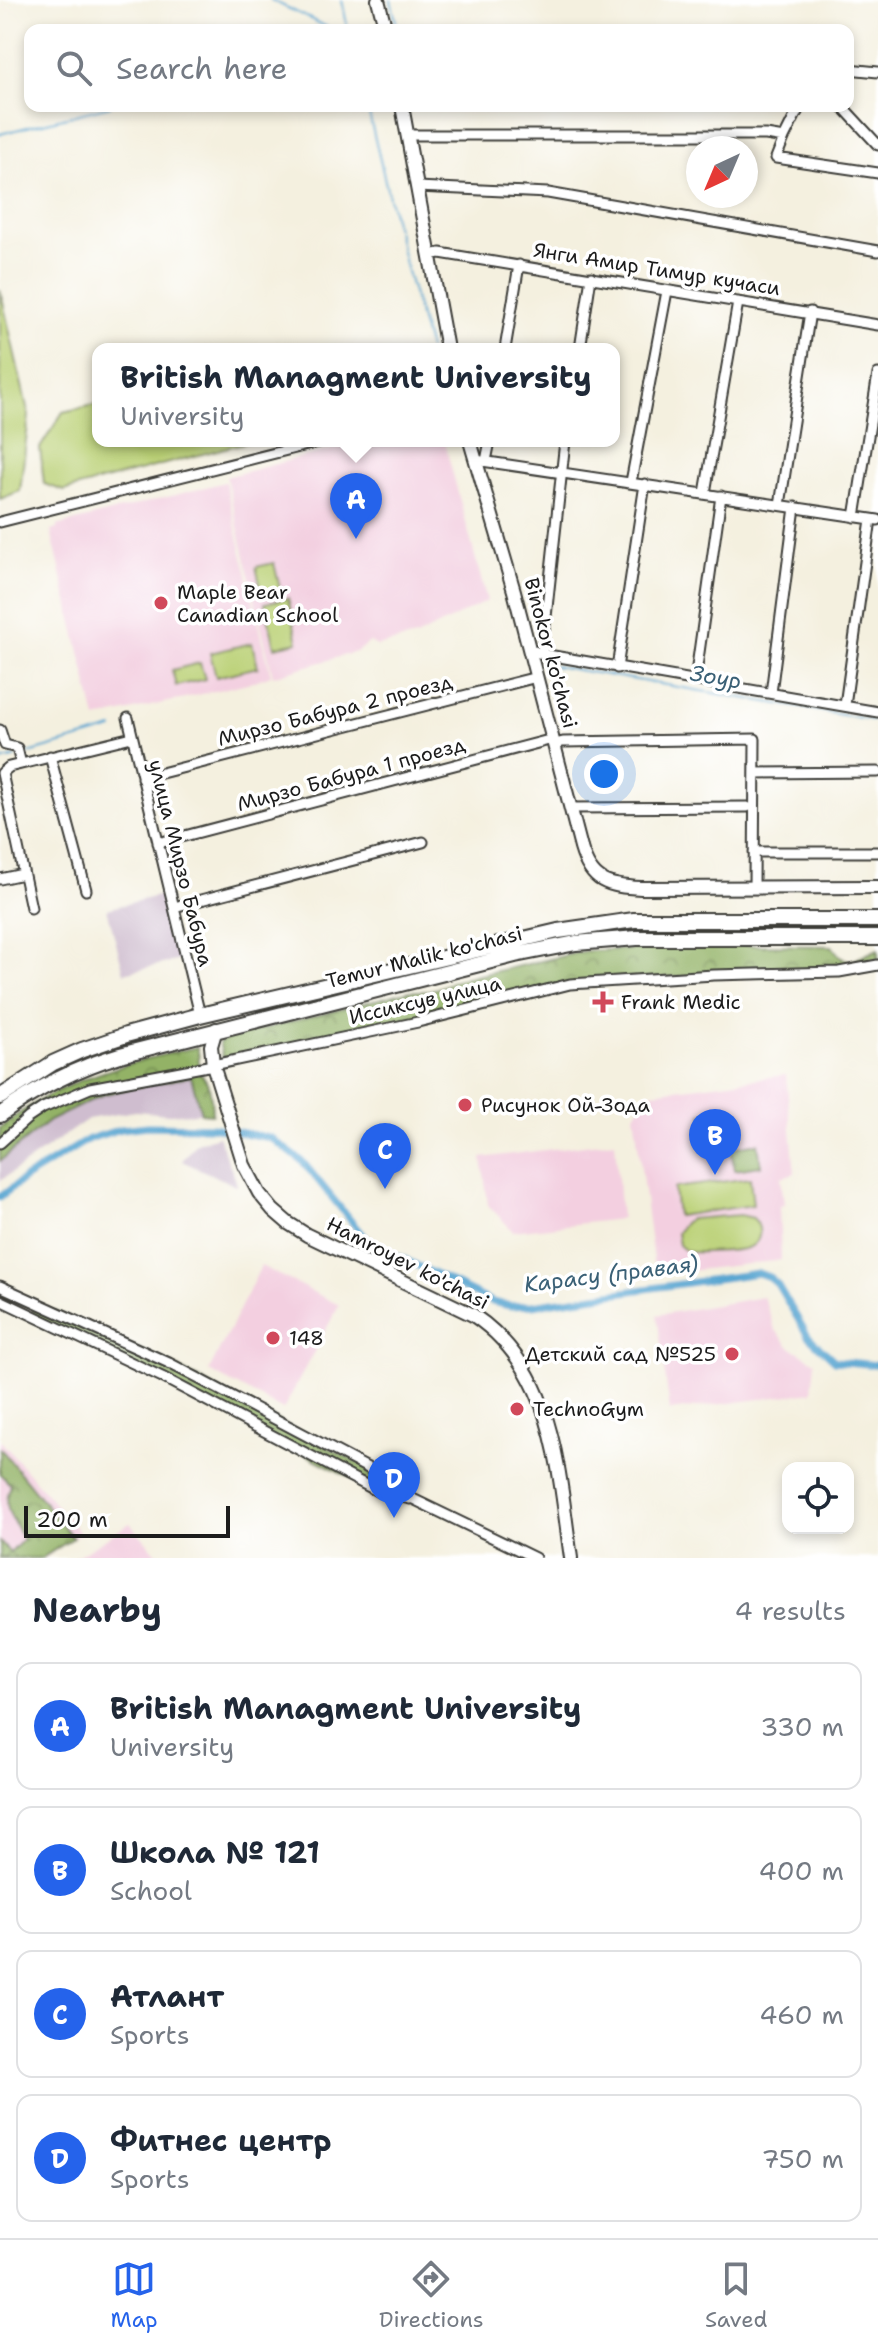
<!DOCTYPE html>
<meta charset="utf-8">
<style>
body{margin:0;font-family:"Shantell Sans",sans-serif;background:#f2f2f3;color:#1f2937}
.controls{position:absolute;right:24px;bottom:24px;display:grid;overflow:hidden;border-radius:16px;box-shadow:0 4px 12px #0003}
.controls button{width:72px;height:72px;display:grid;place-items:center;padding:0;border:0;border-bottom:2px solid #e0e1e3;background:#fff;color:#1f2937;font:40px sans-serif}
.compass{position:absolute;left:686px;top:136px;width:72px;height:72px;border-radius:50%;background:#fff;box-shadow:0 4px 12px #0003;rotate:224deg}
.scale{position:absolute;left:24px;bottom:20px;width:206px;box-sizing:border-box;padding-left:8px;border:4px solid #1c1c1c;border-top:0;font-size:22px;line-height:28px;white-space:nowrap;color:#1c1c1c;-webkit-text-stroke:6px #fff;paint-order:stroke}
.you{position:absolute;left:604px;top:774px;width:28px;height:28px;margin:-20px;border:6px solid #fff;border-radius:50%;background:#1a73e8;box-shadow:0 0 0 12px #1a73e833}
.badge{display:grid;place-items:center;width:52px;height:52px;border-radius:50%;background:#2563eb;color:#fff;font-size:26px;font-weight:700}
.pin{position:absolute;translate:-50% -66px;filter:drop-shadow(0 2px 4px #0008)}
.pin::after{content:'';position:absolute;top:42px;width:28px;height:24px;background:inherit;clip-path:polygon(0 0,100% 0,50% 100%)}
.popup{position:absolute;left:92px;top:343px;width:528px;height:104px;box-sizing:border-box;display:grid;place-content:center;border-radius:16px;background:#fff;filter:drop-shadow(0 2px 6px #0005);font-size:26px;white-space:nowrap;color:#747a83}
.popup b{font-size:30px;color:#1f2937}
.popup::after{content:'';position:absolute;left:50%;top:100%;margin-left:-16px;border:16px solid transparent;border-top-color:#fff}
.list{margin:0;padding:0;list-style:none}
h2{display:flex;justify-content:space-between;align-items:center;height:104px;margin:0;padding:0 32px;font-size:34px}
h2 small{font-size:26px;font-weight:400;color:#747a83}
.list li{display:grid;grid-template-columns:52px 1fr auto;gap:24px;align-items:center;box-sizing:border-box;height:128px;margin:0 16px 16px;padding:0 16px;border:2px solid #e0e1e3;border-radius:16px}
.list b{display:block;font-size:30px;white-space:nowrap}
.list p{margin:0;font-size:26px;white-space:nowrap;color:#747a83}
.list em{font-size:26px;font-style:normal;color:#747a83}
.icon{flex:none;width:44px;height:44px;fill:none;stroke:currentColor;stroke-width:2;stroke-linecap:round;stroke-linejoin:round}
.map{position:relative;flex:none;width:878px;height:1558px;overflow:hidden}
.search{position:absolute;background:#fff;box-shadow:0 4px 12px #0003;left:24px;right:24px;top:24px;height:88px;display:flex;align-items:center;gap:20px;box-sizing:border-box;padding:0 28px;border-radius:16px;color:#747a83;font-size:30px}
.sheet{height:680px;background:#fff}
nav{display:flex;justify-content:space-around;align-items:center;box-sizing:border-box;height:112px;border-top:2px solid #e0e1e3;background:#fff;font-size:22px;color:#747a83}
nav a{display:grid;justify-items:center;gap:4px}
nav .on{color:#2563eb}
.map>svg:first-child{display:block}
</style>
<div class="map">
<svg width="878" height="1558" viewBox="0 0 878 1558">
<defs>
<pattern id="forest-crowns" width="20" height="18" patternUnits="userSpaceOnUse" patternTransform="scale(2)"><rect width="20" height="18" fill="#93b266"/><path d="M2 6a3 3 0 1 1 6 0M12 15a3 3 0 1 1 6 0" fill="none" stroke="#779053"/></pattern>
</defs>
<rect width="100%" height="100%" fill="#fff"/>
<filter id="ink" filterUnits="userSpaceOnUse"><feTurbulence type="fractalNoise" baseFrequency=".0125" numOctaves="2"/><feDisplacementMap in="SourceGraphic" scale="16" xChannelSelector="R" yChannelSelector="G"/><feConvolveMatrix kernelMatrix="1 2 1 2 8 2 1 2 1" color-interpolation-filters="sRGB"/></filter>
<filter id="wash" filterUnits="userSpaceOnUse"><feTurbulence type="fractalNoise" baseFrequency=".006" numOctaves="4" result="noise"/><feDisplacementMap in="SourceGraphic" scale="32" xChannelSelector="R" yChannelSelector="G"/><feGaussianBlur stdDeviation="1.8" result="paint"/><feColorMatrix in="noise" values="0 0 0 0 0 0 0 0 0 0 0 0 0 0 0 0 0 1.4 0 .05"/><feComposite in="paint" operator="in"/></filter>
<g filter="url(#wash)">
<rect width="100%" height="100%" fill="#f4f0df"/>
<path fill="#f3cfe0" d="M363 441H444L487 601 416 637 377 646 370 642 356 652 273 676 226 477Z
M225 482 271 675 252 682 96 719 51 531 57 529V526Z
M786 1075 795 1173 781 1177 784 1205 779 1206 781 1260 655 1275 634 1114 652 1092Z
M615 1141 621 1219 513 1231 488 1205 482 1158Z
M261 1266 339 1305 283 1410 209 1371Z
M763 1297 775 1329 789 1346 815 1362 812 1392 670 1411 657 1315Z
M0 1440 80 1533 45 1558H0Z
M130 1523 161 1558H74L116 1532Z"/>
<path fill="#cfbdcf" d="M165 894 180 960 124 973 107 909Z
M191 1076 201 1113 169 1114 135 1111 88 1119 0 1181V1161L49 1121 104 1094Z
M218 1136 237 1184V1186L182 1161 196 1143Z"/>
<path fill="#bad075" stroke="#6b7648" stroke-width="2" d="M0 289 29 416 20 491 0 499Z
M98 404V441H251L64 491 44 484 40 448 63 412Z
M274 563 281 593 263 597 256 567Z
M288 598 298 642 275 647 265 603Z
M252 643 258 667 216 677 210 653Z
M200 663 205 679 176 686 172 670Z
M750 1178 753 1205 677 1216 674 1188Z
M740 1215 753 1218C762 1227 763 1243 747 1248 740 1251 698 1253 690 1252 684 1251 684 1249 679 1245L677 1233 684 1223 690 1219Z"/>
<path fill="url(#forest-crowns)" stroke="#586741" stroke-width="2" d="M742 945 832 946 841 958 852 961 878 949V959L829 968 589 982 233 1060 223 1058 219 1042 228 1038 410 991C427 992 439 989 453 981L585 951Z
M197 1047C200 1056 198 1064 200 1073 212 1084 211 1099 212 1114L201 1113 191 1076 104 1094 49 1121 0 1161V1128C58 1080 125 1063 197 1047Z
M722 1111 725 1133 705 1136 702 1114Z
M758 1143 761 1166 734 1170 731 1148Z
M36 1303 169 1363 381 1475 373 1489 31 1314Z
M0 1448 73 1538 42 1558H0V1542L10 1553 23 1540C13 1519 1 1509 11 1485L0 1474Z"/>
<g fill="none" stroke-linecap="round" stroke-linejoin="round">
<path stroke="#57a4d0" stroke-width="2" d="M271 0 333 30
M342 0 348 30
M391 0 398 30
M849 65 878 66
M367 106 406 268 429 349
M0 134 110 106
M548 665 878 721
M22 755 113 729
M0 761 16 757"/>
<path stroke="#57a4d0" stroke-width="7" d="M0 1197 25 1178 89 1139 121 1129 148 1126 211 1127 271 1138 302 1161 365 1238 375 1245 492 1302 510 1306 532 1305 758 1273 769 1277 777 1284 808 1336 835 1361 878 1365"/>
</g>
</g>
<g filter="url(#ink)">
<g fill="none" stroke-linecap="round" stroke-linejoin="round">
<g stroke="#3c3c39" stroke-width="13">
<path id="minor" d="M848 69 878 72
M842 106 878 145
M408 135H766L784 138 800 106
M784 138 776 158 878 173
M417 187 548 193 878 251
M430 255 440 253 878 325
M505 349 519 265
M580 349 591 277
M475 460 878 520
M486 461 490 441
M631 482 667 291
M705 493 738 302
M780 505 810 312
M855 517 878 374
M0 522 323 441
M529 649 542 654 878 712
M542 654 565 441
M617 668 645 484
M695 681 721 496
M771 693 795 507
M845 705 871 519
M128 718 200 1015
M0 730 5 745 17 748 21 764
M555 744 563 742 755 739 754 888
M50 756 86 890
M756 773 878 772
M142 778 537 677
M570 808 747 807
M158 843 553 739
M754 852H878
M0 879 23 874
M174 907 423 842
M31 908 2 773 9 767 132 737
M0 1143 28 1118 43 1108 90 1088 213 1065 418 1022 570 984 714 975 839 972 878 965
M0 1286 169 1363 381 1475 413 1499 535 1558
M0 1300 162 1377 379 1492 410 1499"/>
</g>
<g stroke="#3c3c39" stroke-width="16">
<path id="major" d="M378 0 386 30
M402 106 447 349
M470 441 514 591 581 848C591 883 608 886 641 888L878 887
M216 1029 211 1046 213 1065 244 1165 259 1193 273 1210 288 1223 307 1235 473 1315C555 1370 558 1469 571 1558"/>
</g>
<g stroke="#3c3c39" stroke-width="18">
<path id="highway" d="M0 1097 53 1063 82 1050 126 1035 200 1015 558 931 634 920H878
M0 1115C37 1088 76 1068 120 1055L515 955 576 943 637 938H878"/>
</g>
<use href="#minor" stroke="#fff" stroke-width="9"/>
<use href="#major" stroke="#fff" stroke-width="12"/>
<use href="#highway" stroke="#fff" stroke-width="14"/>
</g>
</g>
<g fill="#d1495b" stroke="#fff" stroke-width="3">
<circle cx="161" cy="603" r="8"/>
<path d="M599 990h8v8h8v8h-8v8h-8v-8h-8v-8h8z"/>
<circle cx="465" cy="1105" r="8"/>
<circle cx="273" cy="1338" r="8"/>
<circle cx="732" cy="1354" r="8"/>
<circle cx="517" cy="1409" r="8"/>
</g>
<g text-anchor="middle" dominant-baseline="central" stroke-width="7" stroke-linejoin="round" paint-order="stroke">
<g font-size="20" fill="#1c1c1c" stroke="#fff">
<text transform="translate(657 269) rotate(9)">Янги Амир Тимур кучаси</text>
<text transform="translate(551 653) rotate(75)">Binokor ko'chasi</text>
<text transform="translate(335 710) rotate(-14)">Мирзо Бабура 2 проезд</text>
<text transform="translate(351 774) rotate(-15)">Мирзо Бабура 1 проезд</text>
<text transform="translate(181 863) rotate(76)">улица Мирзо Бабура</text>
<text transform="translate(424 957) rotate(-14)">Temur Malik ko'chasi</text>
<text transform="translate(425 1000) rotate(-13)">Иссиксув улица</text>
<text transform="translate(408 1263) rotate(27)">Hamroyev ko'chasi</text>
</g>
<g font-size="20" fill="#1c1c1c" stroke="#fff" text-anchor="start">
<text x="177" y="592">Maple Bear<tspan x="177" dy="23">Canadian School</tspan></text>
<text x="621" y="1002">Frank Medic</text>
<text x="481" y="1105">Рисунок Ой-Зода</text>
<text x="289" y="1338">148</text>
<text x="716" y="1354" text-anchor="end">Детский сад №525</text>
<text x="533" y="1409">TechnoGym</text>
</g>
<g font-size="22" font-style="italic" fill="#3a6076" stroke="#fff">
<text transform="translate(716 677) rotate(10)">Зоур</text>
<text transform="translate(611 1274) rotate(-7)">Карасу (правая)</text>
</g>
</g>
</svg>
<div class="controls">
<button><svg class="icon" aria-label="locate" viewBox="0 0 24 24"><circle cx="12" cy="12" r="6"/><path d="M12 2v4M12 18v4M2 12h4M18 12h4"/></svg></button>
</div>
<svg class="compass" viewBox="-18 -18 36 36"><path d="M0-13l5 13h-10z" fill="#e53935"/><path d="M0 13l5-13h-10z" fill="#747a83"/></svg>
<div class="scale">200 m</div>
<div class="you"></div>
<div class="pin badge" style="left:356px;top:539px">A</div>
<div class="popup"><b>British Managment University</b>University</div>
<div class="pin badge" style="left:715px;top:1175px">B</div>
<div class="pin badge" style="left:385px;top:1189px">C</div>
<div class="pin badge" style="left:394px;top:1518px">D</div>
<div class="search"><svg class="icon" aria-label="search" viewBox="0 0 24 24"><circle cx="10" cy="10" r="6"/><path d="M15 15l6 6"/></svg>Search here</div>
</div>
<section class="sheet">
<h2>Nearby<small>4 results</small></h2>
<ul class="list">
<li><span class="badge">A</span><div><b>British Managment University</b><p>University</p></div><em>330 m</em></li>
<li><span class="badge">B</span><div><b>Школа № 121</b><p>School</p></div><em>400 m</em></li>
<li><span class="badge">C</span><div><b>Атлант</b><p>Sports</p></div><em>460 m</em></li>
<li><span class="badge">D</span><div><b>Фитнес центр</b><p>Sports</p></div><em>750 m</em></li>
</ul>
</section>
<nav>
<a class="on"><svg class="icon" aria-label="map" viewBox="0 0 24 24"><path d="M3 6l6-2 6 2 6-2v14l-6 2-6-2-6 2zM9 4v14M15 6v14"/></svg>Map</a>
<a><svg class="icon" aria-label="directions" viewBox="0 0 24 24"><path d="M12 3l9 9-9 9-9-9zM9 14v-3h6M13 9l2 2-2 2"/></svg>Directions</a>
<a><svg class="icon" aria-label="saved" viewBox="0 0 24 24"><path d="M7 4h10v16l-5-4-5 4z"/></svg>Saved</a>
</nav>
